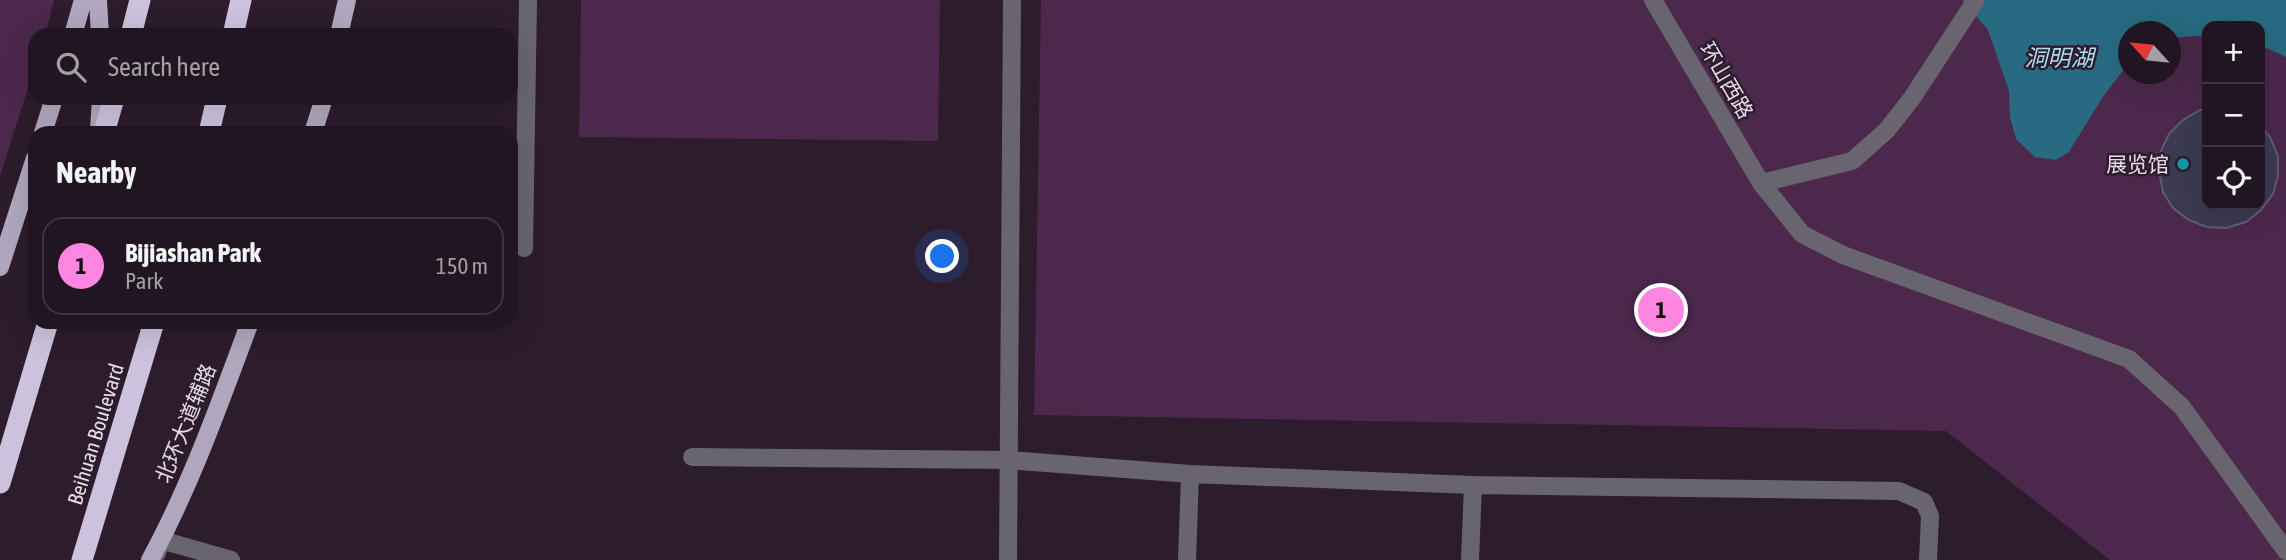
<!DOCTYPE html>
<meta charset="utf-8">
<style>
body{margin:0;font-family:"Asap Condensed","Noto Sans SC",sans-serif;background:#2d222e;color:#f1f3f6}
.controls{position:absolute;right:21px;top:21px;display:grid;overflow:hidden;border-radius:14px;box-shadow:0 7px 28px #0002}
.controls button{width:63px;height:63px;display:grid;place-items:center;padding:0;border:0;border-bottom:2px solid #3e343f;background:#211521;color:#f1f3f6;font:35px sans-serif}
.compass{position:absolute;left:2118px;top:21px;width:63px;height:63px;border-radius:50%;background:#211521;box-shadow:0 7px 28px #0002;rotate:297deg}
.you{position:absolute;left:943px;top:257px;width:24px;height:24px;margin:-18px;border:5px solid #fff;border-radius:50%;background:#1a73e8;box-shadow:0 0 0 10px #1a73e833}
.badge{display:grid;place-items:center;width:46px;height:46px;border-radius:50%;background:#fe86e0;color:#111;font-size:23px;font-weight:700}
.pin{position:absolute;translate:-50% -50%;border:4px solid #fff;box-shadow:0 2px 7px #0006}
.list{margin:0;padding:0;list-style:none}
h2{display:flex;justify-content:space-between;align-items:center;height:91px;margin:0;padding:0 28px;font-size:30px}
h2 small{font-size:23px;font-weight:400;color:#a29fa5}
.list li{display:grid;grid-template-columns:46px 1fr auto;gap:21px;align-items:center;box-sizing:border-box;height:98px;margin:0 14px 14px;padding:0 14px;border:2px solid #3e343f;border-radius:21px}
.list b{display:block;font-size:26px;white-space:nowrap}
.list p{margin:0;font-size:23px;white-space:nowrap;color:#a29fa5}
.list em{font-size:23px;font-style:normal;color:#a29fa5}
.icon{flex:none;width:38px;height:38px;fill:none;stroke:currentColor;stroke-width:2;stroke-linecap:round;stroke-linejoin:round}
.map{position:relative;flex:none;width:2286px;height:560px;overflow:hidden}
.search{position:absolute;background:#211521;box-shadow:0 7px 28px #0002;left:28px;top:28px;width:490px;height:77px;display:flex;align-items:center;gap:18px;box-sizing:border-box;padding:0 24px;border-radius:21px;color:#a29fa5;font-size:26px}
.panel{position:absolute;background:#211521;box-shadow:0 7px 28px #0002;left:28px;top:126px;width:490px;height:203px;border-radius:21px}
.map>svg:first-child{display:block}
</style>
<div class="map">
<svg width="2286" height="560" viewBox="0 0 2286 560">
<rect width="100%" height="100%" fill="#2c1c2c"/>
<path fill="#4b284c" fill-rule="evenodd" d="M0 0H54L45 35H35V66L0 176Z
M581 0H940L938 141 579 137Z
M1041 0H2286V560H2110L1946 431 1034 415ZM2207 26H2260V205H2207ZM2128 32H2170V74H2128Z"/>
<path fill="#286a80" d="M1962 0H2286V57L2260 45V26H2207V35L2171 38 2170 32H2128V64L2102 98 2069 152 2056 160 2035 157 2016 139 2010 117 2009 91 1988 30Z"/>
<path fill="#3b3a51" stroke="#5c5c74" stroke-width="2" d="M2207 109V205H2260V125L2270 137 2278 156V176L2273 194 2261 210 2246 222 2226 228 2207 227 2189 220 2173 208 2163 192 2159 172 2160 153 2169 134 2183 120 2200 110Z"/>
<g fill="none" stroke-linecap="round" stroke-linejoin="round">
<path stroke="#69656f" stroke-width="18" d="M1653 0 1761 183 1802 234 1843 255 2129 359 2182 407 2286 551
M1761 183 1852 161 1887 130 1912 98 1976 0
M524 248 528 0
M692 457 1008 460 1190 474 1473 485 1899 491 1924 502 1930 516 1928 560
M157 553 161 540 231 560
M1008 560 1012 0
M1187 560 1190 474
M1470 560 1473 485"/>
<path stroke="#b0a7be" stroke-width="18" d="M98 0 100 35
M73 35 83 0
M339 35 347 0
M99 129 101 98
M43 133 54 98
M313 133 324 98
M0 267 35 158
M150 560C191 485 220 402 250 322"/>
<path stroke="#ccc2dd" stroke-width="21" d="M131 35 140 0
M233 35 241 0
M104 133 114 98
M209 133 217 98
M0 483 48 322
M82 560 154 322"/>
</g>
<circle fill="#0f9aa8" stroke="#2c1c2c" stroke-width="2.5" cx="2183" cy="164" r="7"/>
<g text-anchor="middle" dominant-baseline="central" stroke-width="5" stroke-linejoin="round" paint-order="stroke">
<g font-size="21" fill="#e6dbe6" stroke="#2c1c2c">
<text transform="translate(1727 80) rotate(60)">环山西路</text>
<text transform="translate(185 423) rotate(-68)">北环大道辅路</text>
<text transform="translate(95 434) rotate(-73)">Beihuan Boulevard</text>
</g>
<g font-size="21" fill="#e6dbe6" stroke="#2c1c2c" text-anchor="end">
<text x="2169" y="164">展览馆</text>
</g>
<g font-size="23" font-style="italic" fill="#aadff3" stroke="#2c1c2c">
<text x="2059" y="58">洞明湖</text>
</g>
</g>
</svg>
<div class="controls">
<button>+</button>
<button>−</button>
<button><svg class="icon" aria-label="locate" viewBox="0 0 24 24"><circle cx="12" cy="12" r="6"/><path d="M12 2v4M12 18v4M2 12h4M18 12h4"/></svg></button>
</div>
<svg class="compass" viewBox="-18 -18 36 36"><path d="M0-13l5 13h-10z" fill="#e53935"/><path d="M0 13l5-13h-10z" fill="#a29fa5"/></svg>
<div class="you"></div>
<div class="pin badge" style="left:1661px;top:310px">1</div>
<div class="search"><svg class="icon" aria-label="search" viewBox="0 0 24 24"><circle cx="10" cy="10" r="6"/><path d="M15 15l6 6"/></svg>Search here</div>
<section class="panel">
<h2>Nearby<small></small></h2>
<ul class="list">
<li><span class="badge">1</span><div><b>Bijiashan Park</b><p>Park</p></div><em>150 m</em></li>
</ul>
</section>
</div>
